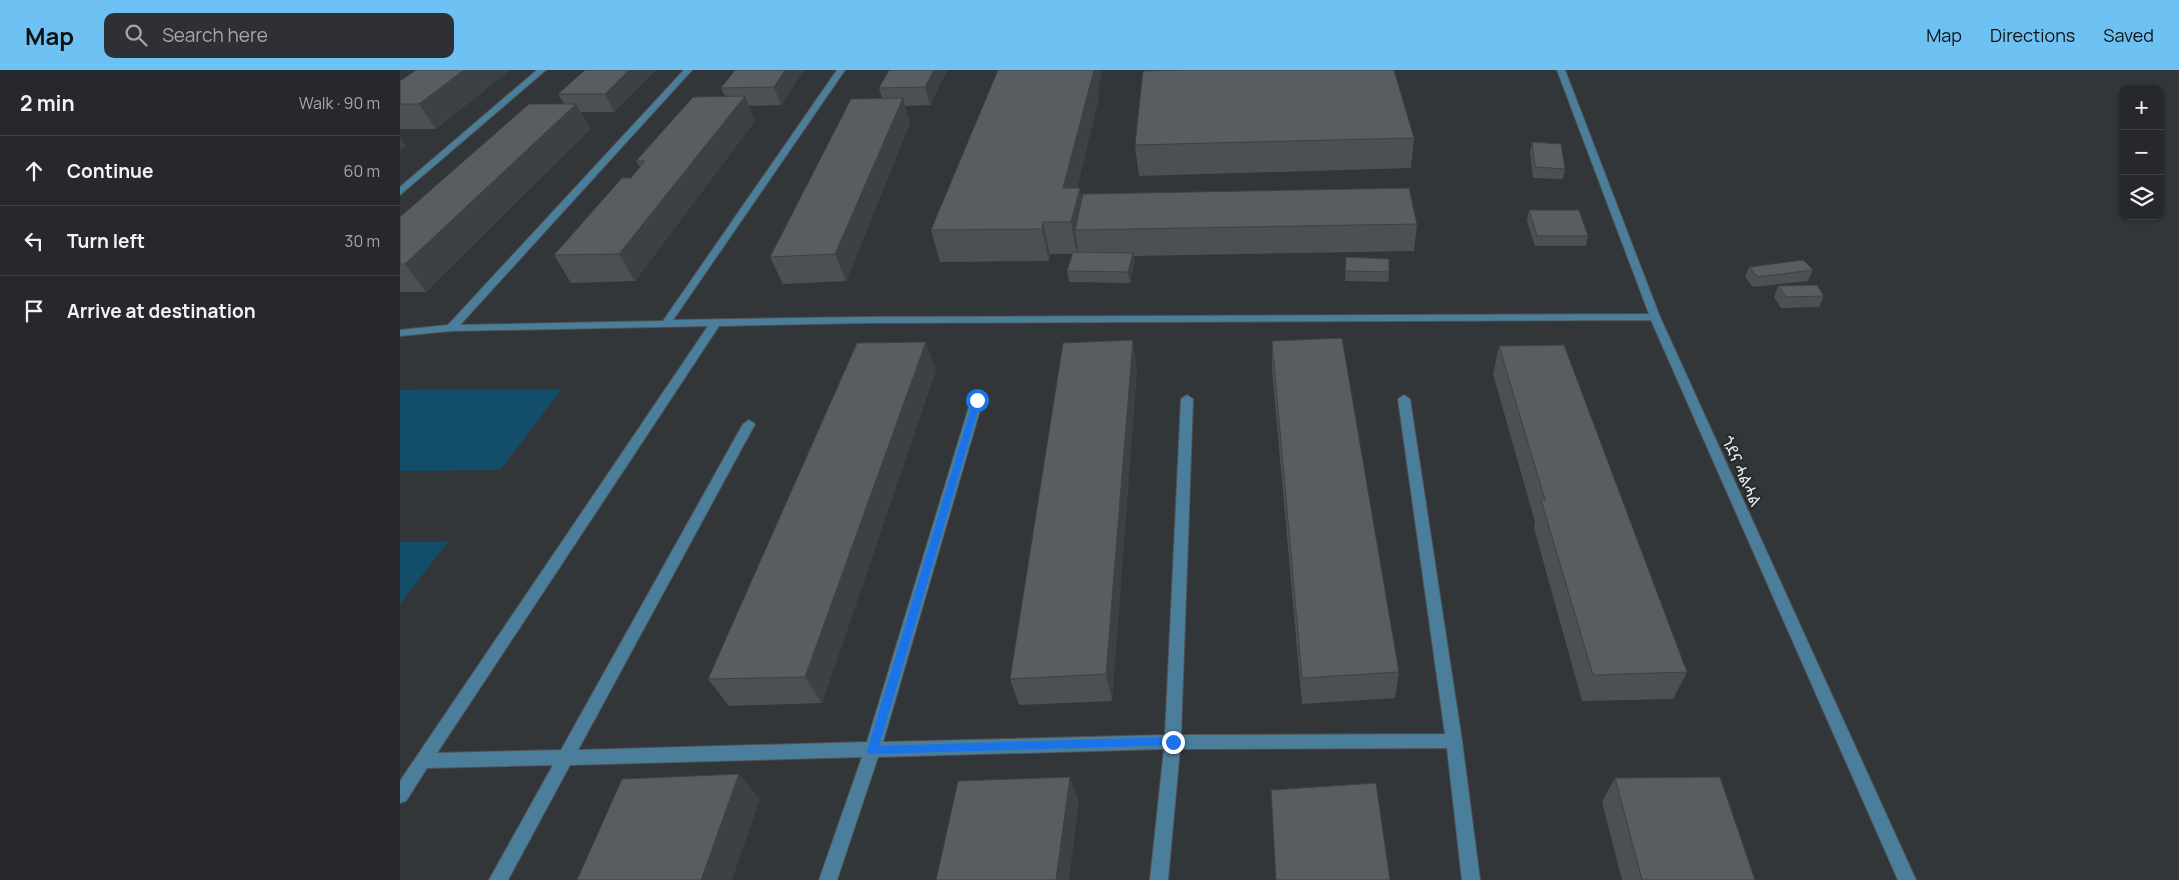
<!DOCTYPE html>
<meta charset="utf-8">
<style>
body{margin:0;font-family:Manrope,"Noto Sans Ethiopic",sans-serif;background:#2e3033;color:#f1f3f6}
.controls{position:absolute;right:15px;top:15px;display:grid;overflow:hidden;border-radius:10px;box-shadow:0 1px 4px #0004}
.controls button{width:45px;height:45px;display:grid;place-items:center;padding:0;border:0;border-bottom:1px solid #424447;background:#26282b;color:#f1f3f6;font:25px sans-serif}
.stop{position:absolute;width:15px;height:15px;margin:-11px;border:4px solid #1a73e8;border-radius:50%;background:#fff}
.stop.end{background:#1a73e8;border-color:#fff;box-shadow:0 1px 5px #0008}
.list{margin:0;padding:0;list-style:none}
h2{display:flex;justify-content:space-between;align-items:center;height:65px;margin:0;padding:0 20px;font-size:21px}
h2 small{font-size:16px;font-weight:400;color:#a4a6a9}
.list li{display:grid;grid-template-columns:32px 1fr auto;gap:15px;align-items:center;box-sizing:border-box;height:70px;padding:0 20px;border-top:1px solid #424447}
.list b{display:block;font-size:19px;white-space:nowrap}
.list em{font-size:16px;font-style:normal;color:#a4a6a9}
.icon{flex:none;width:28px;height:28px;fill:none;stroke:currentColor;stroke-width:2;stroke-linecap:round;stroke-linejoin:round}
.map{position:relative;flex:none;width:1779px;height:810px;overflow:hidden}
header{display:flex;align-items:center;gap:30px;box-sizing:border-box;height:70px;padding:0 25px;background:#6dc2f3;color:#111}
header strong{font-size:24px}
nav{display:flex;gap:28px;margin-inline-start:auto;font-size:18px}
.search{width:350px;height:45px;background:#2e3033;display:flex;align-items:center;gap:12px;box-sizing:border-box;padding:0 18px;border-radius:10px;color:#a4a6a9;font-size:19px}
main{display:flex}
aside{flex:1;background:#26282b}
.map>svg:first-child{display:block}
</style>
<header>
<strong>Map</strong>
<div class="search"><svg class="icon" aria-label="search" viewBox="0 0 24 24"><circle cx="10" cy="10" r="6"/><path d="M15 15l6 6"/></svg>Search here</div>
<nav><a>Map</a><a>Directions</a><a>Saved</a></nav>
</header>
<main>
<aside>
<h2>2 min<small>Walk · 90 m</small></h2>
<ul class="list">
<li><svg class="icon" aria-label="ahead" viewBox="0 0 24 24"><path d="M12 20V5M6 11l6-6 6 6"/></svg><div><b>Continue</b></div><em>60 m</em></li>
<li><svg class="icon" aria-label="left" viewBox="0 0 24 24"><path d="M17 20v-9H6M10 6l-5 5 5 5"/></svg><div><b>Turn left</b></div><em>30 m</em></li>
<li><svg class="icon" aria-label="arrive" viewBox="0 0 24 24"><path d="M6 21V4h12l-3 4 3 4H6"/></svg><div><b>Arrive at destination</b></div></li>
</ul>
</aside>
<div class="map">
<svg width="1779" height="810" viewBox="0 0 1779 810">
<rect width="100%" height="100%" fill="#323639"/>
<path fill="#124d6a" d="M162 319 100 400 0 401V320Z
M0 472H48L0 534Z"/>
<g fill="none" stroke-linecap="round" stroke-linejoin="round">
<g stroke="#505356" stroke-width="2">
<path id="minor" d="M137 0H146L0 125V117Z
M284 0H292L60 255 263 251 437 0H445L273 250 464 247 1249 244 1157 0H1165L1260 247 1516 810H1498L1251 250 464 253 319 256 37 683 161 680 343 354 349 350 355 354 178 680 467 672 571 330 577 326 583 330 483 672 765 665 781 329 787 325 793 329 781 665 1045 664 998 329 1004 325 1010 329 1062 671 1080 810H1062L1047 678 780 679 768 810H750L764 679 478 687 437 810H419L462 687 170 695 108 810H89L153 695 27 698 6 731 0 733V711L308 256 51 261 0 266V260L48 255Z"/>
</g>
<use href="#minor" fill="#4b7e9b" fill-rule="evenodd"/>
</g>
<path fill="#4c5053" d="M16 0H110L36 59H0V11Z
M256 0 214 42H181L190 59 26 222H0V147L164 34 158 24Z
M335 0H404L381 35 348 36 355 51 235 211 171 213 154 185 231 108 240 97 236 91 325 26 321 18Z
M489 0H547L530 35 505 36 510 53 446 211 383 214 370 187 482 28 479 18Z
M598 0H702L698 19 699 27 677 118H680L682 129 1017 154 1014 181 734 186V193L730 213 669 212 667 201 673 184H650L649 191 540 192 531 160Z
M1014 68 1011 98 739 106 735 75Z
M1132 72 1165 99 1163 109 1133 108 1130 82Z
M1129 140 1188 166 1186 176H1135L1127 151Z
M946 187 989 202 988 212 945 211Z
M1349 197 1413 200 1408 211 1353 217 1345 207Z
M1378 216 1424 226 1419 237 1381 238 1374 227Z
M872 271 999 602 995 628 902 634 872 299Z
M1099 276 1287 602 1273 629 1182 631 1134 458 1135 452 1093 304Z
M737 298 712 631 619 635 610 609Z
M536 300 422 633 329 636 308 609Z
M1215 708 1355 810H1222L1202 732Z
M871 720 990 810H876Z"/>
<path fill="#3e4143" d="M64 0H110L36 59 19 34Z
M229 0H256L214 42 205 24Z
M385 0H404L381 35 374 17Z
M534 0H547L530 35 525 17Z
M694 0H702L698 19 699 27 669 150 663 118Z
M345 26 355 51 235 211 219 184Z
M503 28 510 53 446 211 435 184Z
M176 34 190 59 26 222 5 194Z
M0 68 6 76 0 81Z
M680 118 685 149 675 160 678 178 677 184 671 152Z
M643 152 650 184 649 191 642 159Z
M733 183 734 193 730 213 728 202Z
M733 270 737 298 712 631 706 604Z
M526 272 536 300 422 633 405 607Z
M339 704 360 729 332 810H301Z
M670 707 679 732 669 810H656Z"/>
<path fill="#585d60" stroke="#3e4143" d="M16 0H64L19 34H0V11Z
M185 0H229L205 24H158Z
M335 0H385L374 17 321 18Z
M489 0H534L525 17 479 18Z
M598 0H694L663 118H680L671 152H643L642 159 531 160Z
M779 0H994L1014 68 735 75 743 1Z
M345 26 219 184 154 185 222 108H231L245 91H236L293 27Z
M503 28 435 184 370 187 451 29Z
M129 34H176L5 194H0V147Z
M1132 72 1161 74 1165 99 1135 97Z
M1009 118 1017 154 675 160 683 124Z
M1129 140H1179L1188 166H1137Z
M673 182 733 183 728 202 667 201Z
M946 187 989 189V202L945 201Z
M1403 190 1413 200 1358 207 1349 197Z
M1417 215 1424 226 1386 227 1378 216Z
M942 268 999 602 902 608 872 271Z
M733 270 706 604 610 609 663 273Z
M526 272 405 607 308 609 457 273Z
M1164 275 1287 602 1193 605 1141 430H1145L1099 276Z
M339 704 301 810H177L222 709Z
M670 707 656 810H536L558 711Z
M1320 707 1355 810H1242L1215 708Z
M976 713 990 810H876L871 720Z"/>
<path fill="#1a73e8" d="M574 328 581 330 479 676 773 667 777 668V675L468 684 467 681Z"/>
<g text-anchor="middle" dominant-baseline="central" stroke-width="5" stroke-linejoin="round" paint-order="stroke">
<g font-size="16" fill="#ebeef0" stroke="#282c2f">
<text transform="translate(1342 401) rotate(66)">ጎደና ሓልሓል</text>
</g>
</g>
</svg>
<div class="controls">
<button>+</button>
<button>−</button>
<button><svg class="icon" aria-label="layers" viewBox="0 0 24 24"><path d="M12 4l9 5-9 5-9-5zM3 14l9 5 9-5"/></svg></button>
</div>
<div class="stop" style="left:577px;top:330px"></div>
<div class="stop end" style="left:773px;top:672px"></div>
</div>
</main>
